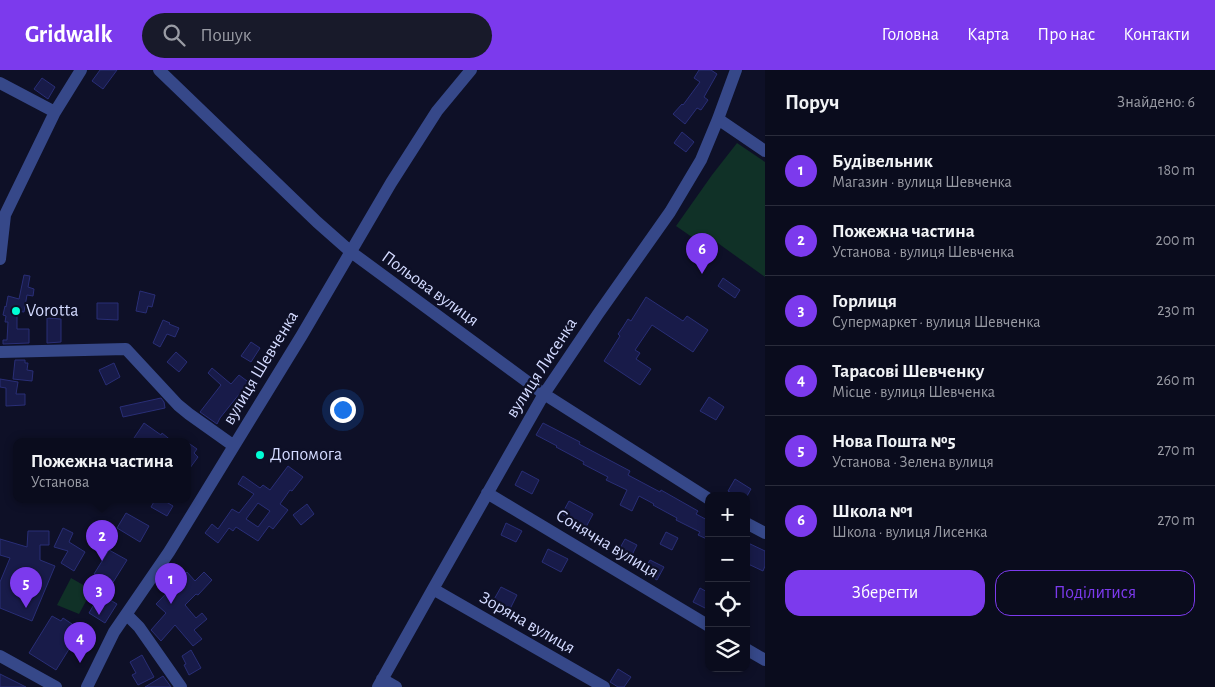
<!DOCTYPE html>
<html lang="uk">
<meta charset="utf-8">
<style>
body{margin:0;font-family:"Alegreya Sans",sans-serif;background:#181a2a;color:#f1f3f6}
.controls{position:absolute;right:15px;bottom:15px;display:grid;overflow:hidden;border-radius:10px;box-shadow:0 2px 8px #0003}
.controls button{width:45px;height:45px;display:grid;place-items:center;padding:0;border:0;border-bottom:1px solid #2a2c3b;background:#0a0c1d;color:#f1f3f6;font:25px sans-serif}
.you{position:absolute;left:342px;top:339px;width:18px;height:18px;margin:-12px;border:4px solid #fff;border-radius:50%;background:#1a73e8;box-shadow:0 0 0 8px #1a73e833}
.badge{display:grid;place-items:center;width:32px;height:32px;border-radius:50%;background:#7c3aed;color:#fff;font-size:16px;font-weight:700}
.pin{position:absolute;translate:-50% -41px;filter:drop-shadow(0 1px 2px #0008)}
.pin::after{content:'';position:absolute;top:26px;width:18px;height:15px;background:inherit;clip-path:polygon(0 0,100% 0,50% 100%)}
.popup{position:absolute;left:13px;top:368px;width:178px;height:65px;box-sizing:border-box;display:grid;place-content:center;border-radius:10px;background:#0a0c1d;filter:drop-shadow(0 1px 4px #0005);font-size:16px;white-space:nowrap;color:#999ba4}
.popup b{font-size:19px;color:#f1f3f6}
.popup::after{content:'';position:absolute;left:50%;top:100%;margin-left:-10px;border:10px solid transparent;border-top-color:#0a0c1d}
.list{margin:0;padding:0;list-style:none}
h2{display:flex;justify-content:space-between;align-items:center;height:65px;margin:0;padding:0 20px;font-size:21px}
h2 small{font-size:16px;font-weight:400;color:#999ba4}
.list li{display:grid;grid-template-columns:32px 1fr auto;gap:15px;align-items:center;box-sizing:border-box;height:70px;padding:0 20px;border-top:1px solid #2a2c3b}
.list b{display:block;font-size:19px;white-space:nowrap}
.list p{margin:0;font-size:16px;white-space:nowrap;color:#999ba4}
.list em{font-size:16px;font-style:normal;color:#999ba4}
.actions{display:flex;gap:10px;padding:15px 20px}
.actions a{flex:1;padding:11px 0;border:1px solid #7c3aed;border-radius:15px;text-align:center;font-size:18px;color:#7c3aed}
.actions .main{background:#7c3aed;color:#fff}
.icon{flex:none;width:28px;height:28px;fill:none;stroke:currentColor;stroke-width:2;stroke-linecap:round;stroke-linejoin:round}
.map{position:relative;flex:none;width:765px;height:617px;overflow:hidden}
header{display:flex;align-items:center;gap:30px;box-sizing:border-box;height:70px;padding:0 25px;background:#7c3aed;color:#fff}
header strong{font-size:24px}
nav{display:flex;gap:28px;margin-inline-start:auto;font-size:18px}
.search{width:350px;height:45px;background:#181a2a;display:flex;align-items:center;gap:12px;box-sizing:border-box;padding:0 18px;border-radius:28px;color:#999ba4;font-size:19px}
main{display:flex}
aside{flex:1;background:#0a0c1d}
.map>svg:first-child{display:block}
</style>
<header>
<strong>Gridwalk</strong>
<div class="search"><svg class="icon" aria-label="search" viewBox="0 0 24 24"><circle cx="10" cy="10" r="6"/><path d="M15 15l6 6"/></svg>Пошук</div>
<nav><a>Головна</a><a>Карта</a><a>Про нас</a><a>Контакти</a></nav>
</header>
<main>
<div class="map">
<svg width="765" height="617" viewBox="0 0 765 617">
<rect width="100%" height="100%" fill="#0e1027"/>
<path fill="#103127" d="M737 73 765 92V207L708 166 702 174 676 156 712 105Z
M71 508 92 520 79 544 57 535Z"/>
<path fill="#181b49" stroke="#292e76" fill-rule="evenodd" d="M100 0H117L103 19 92 11Z
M699 0H711L717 4 704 27 708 30 701 40 697 38 685 54 673 44 682 34 683 35 700 12 694 8Z
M42 8 55 17 48 29 34 19Z
M682 62 694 72 686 82 674 73Z
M24 205 30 206 28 217 34 219 33 226 27 225 24 242 17 241V259H29V273L3 274V270H7L8 252H5L6 246 3 245 5 236 6 237 8 226 19 229Z
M723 208 740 220 735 228 718 216Z
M140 221 155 225 152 237 148 236 146 243 136 241Z
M646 227 683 251 687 246 708 260 693 282 652 255 635 280 640 283 636 289 651 299 640 315 604 291 620 266 618 264 623 257 628 249 631 251Z
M97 233H118V250L97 249Z
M47 248 61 249V272L47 273Z
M163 250 170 253 169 254 179 258 175 267 167 264 160 277 153 273Z
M251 272 260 278 251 292 241 286Z
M176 282 187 292 179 302 167 292Z
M15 290H25V293H28L27 300 33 301 32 311 13 309Z
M114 293 120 307 106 315 99 300Z
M212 298 231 314 239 305 251 314 242 325 240 323 220 348 217 354 200 342 221 315 208 303Z
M0 309 18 312 16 324H25V335L6 336V318L0 317Z
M709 327 724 337 716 350 700 341Z
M161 328 164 332 165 338 123 347 120 337Z
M144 353 161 365 162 363 173 372H147L149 369 132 371Z
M543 353 580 372 579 374 630 401 628 405 660 422 661 420 698 441 696 444 709 451V470L698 465 700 462 676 450 677 448 653 435 654 434 639 426 632 441 620 435 627 420 606 410 608 407 583 394 584 392 556 377 557 376 536 365Z
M187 372 197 379 194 383 198 387 187 402Z
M288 396 303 407 292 421 290 420 280 434 288 440 273 459 269 456 258 471 236 457 233 461 229 458 218 473 205 463 212 454 218 459 232 439 239 443 254 424 238 414 243 406 260 418 263 415 270 420ZM258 433 270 441 258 457 246 449Z
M522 401 539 410 532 424 515 415Z
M735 409 751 419 747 426H736L728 421Z
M155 430H163L173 436 167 446 151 437Z
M569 431 593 444 586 457 562 444Z
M307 434 314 444 301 455 293 445Z
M126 443 149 456 140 472 117 458Z
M506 453 522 461 516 472 501 465Z
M63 458 73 463 69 472 85 482 74 501 61 493 68 481 54 477Z
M28 461H49V475H40V490L55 496 32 551 0 538V512L10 488 0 485V469L27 477Z
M666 462 678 468 672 480 660 474Z
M625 469 637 475 629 491 616 485Z
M746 472 765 481V496L763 501 746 493Z
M548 479 568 489 561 502 542 492Z
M109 480 127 490 112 514 94 504Z
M650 490 664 497 657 510 643 502Z
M187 502 195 511 204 502 212 510 198 525 196 524 185 535 196 548 202 543 207 549 194 560 202 569 193 576 175 555 161 571 151 560 166 543 156 534Z
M501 517 517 525 509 541 492 533Z
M700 518 709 523V540L693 532Z
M100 524 117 534 105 553 89 543Z
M52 546 61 551 63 548 81 560 56 600 29 583Z
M191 580 201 598 189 605 184 595 186 594 182 586Z
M142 585 154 607 138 615 132 605 136 603 130 592Z
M618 599 631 607 624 617H618L610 612Z
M0 604 26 617H0Z
M163 606 171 617H145Z"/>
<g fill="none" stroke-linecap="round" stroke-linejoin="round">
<path stroke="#364889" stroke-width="12" d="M159 0 317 152 351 182 544 324 709 429
M0 13 55 42
M718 49 765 81
M0 189 5 145 55 42 81 0
M0 282 126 279 178 335 189 344 234 376
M487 423 709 556
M746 453 765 463
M433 519 604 617
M127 545 139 557 181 617
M746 579 765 590
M0 586 56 617
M382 609 396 617
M87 617 114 562 169 482 302 265 391 113 437 41 471 0
M378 617 433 519 544 324 598 244 670 142 701 90 718 49 736 0"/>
</g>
<g fill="#00fed5" stroke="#0e1027" stroke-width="2">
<circle cx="16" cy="241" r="5"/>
<circle cx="260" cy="385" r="5"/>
</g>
<g text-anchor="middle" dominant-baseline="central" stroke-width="4.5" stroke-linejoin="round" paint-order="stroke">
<g font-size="18" fill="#d3daff" stroke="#0e1027">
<text transform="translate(430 219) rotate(36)">Польова вулиця</text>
<text transform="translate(261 298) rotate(-59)">вулиця Шевченка</text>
<text transform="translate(542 298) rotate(-57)">вулиця Лисенка</text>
<text transform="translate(607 474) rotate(31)">Сонячна вулиця</text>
<text transform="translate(527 553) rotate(30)">Зоряна вулиця</text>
</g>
<g font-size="18" fill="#d3daff" stroke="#0e1027" text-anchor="start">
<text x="26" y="241">Vorotta</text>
<text x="270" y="385">Допомога</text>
</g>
</g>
</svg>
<div class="controls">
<button>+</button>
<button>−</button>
<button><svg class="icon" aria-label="locate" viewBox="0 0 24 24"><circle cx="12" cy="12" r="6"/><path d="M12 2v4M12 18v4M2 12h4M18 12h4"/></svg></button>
<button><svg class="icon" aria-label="layers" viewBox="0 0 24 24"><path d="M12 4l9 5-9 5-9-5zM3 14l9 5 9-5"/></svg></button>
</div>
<div class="you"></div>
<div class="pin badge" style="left:171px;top:534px">1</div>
<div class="pin badge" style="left:102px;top:491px">2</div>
<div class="popup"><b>Пожежна частина</b>Установа</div>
<div class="pin badge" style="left:99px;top:545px">3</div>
<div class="pin badge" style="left:80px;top:593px">4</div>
<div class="pin badge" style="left:26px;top:538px">5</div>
<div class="pin badge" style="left:702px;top:204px">6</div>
</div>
<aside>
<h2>Поруч<small>Знайдено: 6</small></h2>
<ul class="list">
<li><span class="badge">1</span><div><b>Будівельник</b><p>Магазин · вулиця Шевченка</p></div><em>180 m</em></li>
<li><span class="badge">2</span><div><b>Пожежна частина</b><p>Установа · вулиця Шевченка</p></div><em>200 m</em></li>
<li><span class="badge">3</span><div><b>Горлиця</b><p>Супермаркет · вулиця Шевченка</p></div><em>230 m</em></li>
<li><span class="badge">4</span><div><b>Тарасові Шевченку</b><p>Місце · вулиця Шевченка</p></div><em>260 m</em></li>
<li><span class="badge">5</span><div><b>Нова Пошта №5</b><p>Установа · Зелена вулиця</p></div><em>270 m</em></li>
<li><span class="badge">6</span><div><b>Школа №1</b><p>Школа · вулиця Лисенка</p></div><em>270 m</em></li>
</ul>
<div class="actions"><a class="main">Зберегти</a><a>Поділитися</a></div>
</aside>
</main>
